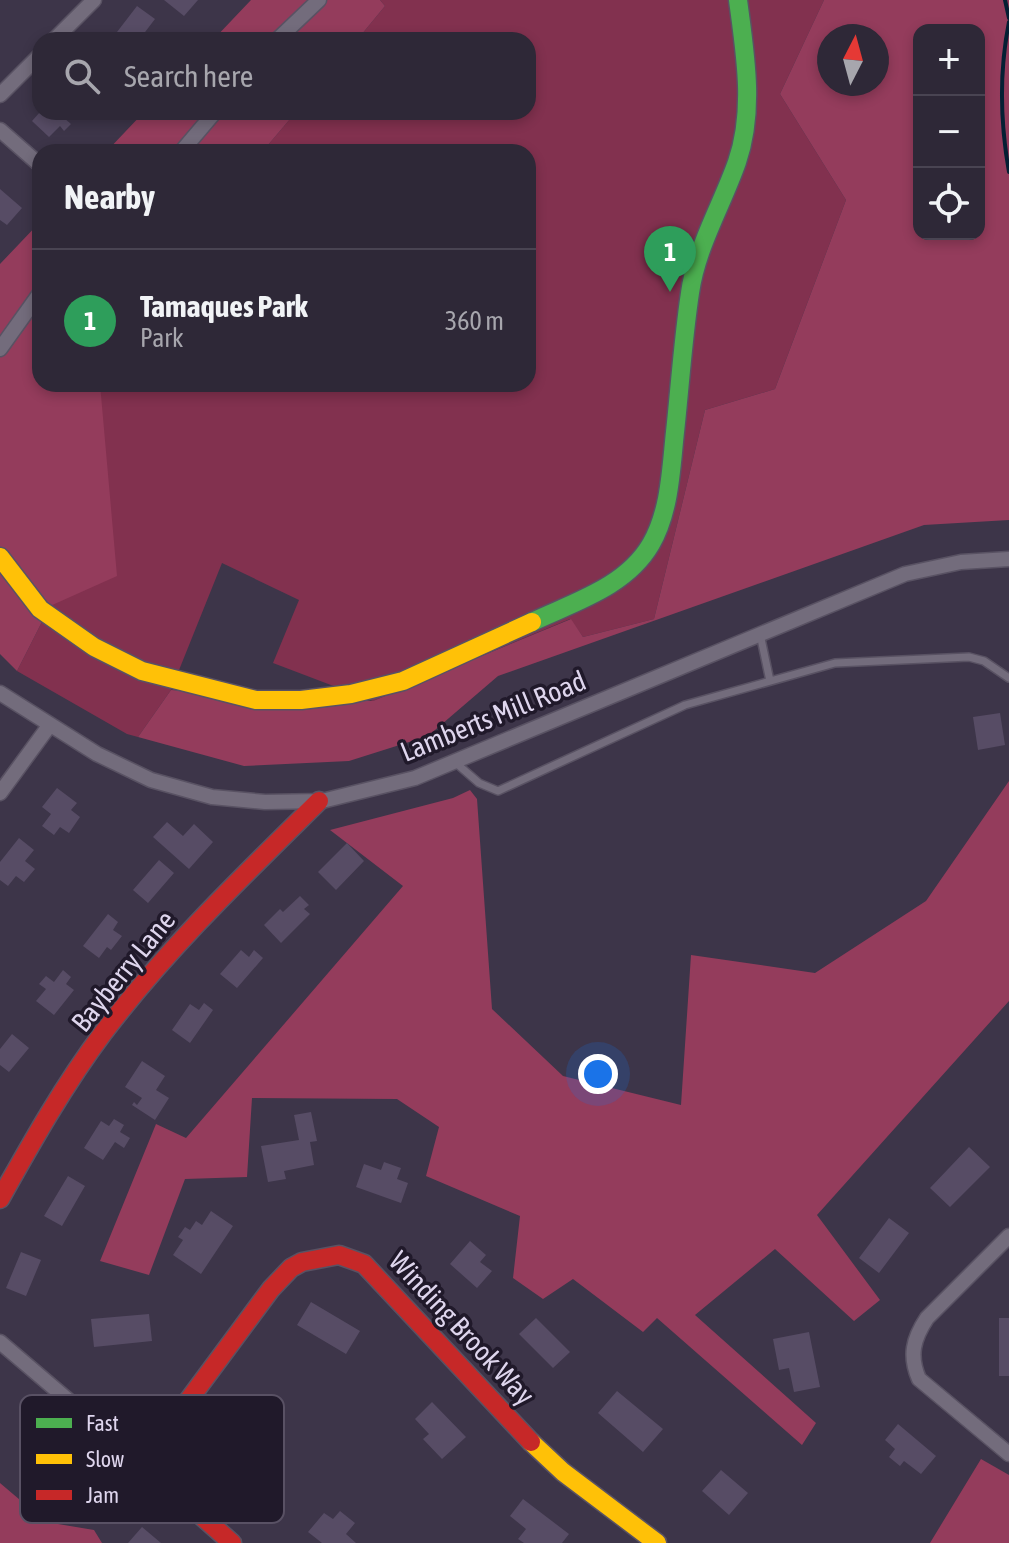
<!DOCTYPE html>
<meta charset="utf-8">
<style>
body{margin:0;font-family:"Asap Condensed",sans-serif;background:#36303f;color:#f1f3f6}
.controls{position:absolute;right:24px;top:24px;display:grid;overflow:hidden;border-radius:16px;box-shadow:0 4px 12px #0003}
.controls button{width:72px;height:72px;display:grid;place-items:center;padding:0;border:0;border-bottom:2px solid #494452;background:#2e2837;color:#f1f3f6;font:40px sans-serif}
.compass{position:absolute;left:817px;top:24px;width:72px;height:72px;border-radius:50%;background:#2e2837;box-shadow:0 4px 12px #0003;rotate:6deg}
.you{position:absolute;left:598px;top:1074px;width:28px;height:28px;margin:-20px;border:6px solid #fff;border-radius:50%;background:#1a73e8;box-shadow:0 0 0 12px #1a73e833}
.badge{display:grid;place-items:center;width:52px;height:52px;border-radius:50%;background:#a69db4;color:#fff;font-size:26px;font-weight:700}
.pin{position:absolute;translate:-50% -66px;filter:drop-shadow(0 2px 4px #0008)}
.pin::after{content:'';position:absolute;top:42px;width:28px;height:24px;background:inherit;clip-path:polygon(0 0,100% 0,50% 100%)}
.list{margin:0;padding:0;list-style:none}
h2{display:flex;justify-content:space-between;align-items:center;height:104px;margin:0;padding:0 32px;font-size:34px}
h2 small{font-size:26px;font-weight:400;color:#a7a6ad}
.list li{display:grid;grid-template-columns:52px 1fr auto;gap:24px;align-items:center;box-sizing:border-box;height:144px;padding:0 32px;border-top:2px solid #494452}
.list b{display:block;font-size:30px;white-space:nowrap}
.list p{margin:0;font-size:26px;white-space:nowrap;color:#a7a6ad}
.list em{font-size:26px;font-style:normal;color:#a7a6ad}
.icon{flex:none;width:44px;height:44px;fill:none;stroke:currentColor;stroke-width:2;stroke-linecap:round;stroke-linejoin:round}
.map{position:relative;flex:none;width:1009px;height:1543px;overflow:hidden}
.search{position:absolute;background:#2e2837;box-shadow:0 4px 12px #0003;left:32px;top:32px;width:504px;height:88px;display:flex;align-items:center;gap:20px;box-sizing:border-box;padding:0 28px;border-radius:24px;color:#a7a6ad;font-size:30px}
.panel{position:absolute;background:#2e2837;box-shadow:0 4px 12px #0003;left:32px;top:144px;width:504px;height:248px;border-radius:24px}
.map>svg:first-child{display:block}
</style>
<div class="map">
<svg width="1009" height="1543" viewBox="0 0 1009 1543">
<rect width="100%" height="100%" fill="#3d3549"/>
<path fill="#82314f" d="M380 0H824L780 94 846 200 775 389 705 410 654 619 583 637 570 619 373 701 273 663 299 600 222 563 171 690 138 737 127 734 17 671 50 606 100 384H528V152H262L296 112H528V40H357L385 6Z"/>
<path fill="#943c5c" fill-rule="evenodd" d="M251 0H380L385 6 357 40H213Z
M824 0H1009V520L924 525 498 676 428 736 349 761 244 766 138 737 171 690 373 701 571 619 583 637 654 619 705 410 775 389 846 200 780 94ZM919 30H979V234H919ZM829 36H877V84H829Z
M144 112H296L262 152H106Z
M40 222V384H100L117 576 50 606 17 671 0 654V264Z
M1009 781V1001L817 1215 880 1300 854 1321 775 1249 695 1315 816 1423 802 1445 657 1318 643 1332 573 1279 543 1299 513 1278 520 1216 426 1176 439 1127 397 1099 252 1098 247 1177 185 1179 149 1275 100 1261 156 1124 186 1138 403 886 330 830 453 798 470 790 477 799 492 1009 563 1076 681 1105 691 955 815 973 926 901Z
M981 1459 1009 1475V1543H930Z
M0 1483 46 1522 94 1530 102 1543H0Z"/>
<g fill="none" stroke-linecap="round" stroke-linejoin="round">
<path stroke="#051f34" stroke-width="4" d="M1005 0 1009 18
M1009 22C999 72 1000 121 1009 172"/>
</g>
<path fill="#574c65" d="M164 0H198L184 16Z
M137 6 155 19 139 40H128L117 32Z
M40 112H70L64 118 71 124 64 131 60 126 49 137 32 121Z
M0 189 22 208 7 225 0 220Z
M1000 713 1005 745 978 750 973 717Z
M57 788 77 803 71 810 80 817 69 833 60 827 54 835 42 826 51 814 42 807Z
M167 822 183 836 194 824 213 842 189 869 153 837Z
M19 838 34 850 25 861 35 869 24 882 16 876 8 886 0 880V862Z
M347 843 364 861 336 890 318 872Z
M159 860 174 873 148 903 133 890Z
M300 896 309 905 304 909 310 914 281 943 264 925 280 909 283 912Z
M108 914 118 922 113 930 122 936 111 950 107 947 99 958 83 946Z
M241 950 249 957 254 950 263 958 237 988 220 974Z
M63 970 71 977 66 984 74 990 54 1015 36 1001 46 989 39 984 46 976 54 982Z
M204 1003 213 1010 190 1043 172 1030 190 1004 199 1010Z
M12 1034 29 1048 9 1072 0 1065V1049Z
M142 1061 165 1076 156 1090 169 1098 155 1120 132 1105 134 1102 137 1105 142 1098 125 1087Z
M311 1112 317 1141 310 1142 314 1165 284 1171 286 1179 268 1182 261 1146 299 1140 294 1115Z
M114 1119 124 1125 120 1132 130 1138 124 1148 115 1142 103 1160 84 1148 101 1121 109 1126Z
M969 1147 990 1167 950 1207 930 1188Z
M384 1162 401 1168 397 1179 408 1183 401 1203 356 1187 364 1164 381 1170Z
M68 1176 85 1186 62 1226 44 1216Z
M211 1211 233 1226 201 1274 173 1255 183 1240 178 1237 185 1227 190 1230 196 1221 202 1225Z
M889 1218 909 1233 879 1273 859 1258Z
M470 1241 486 1255 480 1262 492 1271 477 1288 450 1264Z
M21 1252 41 1260 26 1296 6 1288Z
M311 1302 360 1331 346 1354 297 1325Z
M149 1314 152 1341 94 1347 91 1319Z
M536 1318 570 1352 553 1368 519 1334Z
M999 1318H1009V1376H999Z
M809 1332 820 1387 794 1392 789 1368 779 1370 773 1339Z
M617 1391 663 1429 643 1452 598 1413Z
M432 1402 466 1437 442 1459 423 1439 429 1434 415 1419Z
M898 1424 936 1456 921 1474 904 1461 900 1466 889 1457 895 1449 885 1440Z
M721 1470 748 1493 729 1515 702 1491Z
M523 1499 569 1534 562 1543H524L518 1539 526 1529 510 1516Z
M340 1511 355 1523 346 1534 356 1543H322L308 1532 324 1513 333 1519Z
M142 1527 161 1543H128Z"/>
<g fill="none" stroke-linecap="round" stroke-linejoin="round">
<g stroke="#595263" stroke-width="10">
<path id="lane" d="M760 634 770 681
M456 763 479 783 498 791 685 705 835 663 969 657 984 661 1009 678"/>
</g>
<g stroke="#595263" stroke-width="17">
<path id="street" d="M54 40 94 0
M277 40 319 0
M0 95 40 55
M0 130 40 165
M181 152 215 112
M0 349 40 293
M0 693 97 754 151 780 212 797 265 802 322 801 415 778 905 574 961 562 1009 559
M0 793 49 726
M1009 1236 927 1318C913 1339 909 1356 919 1379L1009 1454
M0 1342 142 1463"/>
</g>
<g stroke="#595263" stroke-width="21">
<path id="fast" d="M532 622C574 602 626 587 651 544 670 511 671 469 675 432 680 386 683 339 690 293 696 248 722 205 737 162 755 110 745 53 738 0"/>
</g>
<g stroke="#595263" stroke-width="21">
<path id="slow" d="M0 557 40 609 94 647 142 671 256 700H301L351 694 403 681 532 622
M531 1442 563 1472 657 1543"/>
</g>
<g stroke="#595263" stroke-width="21">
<path id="jam" d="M0 1199C32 1142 64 1085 103 1033 167 949 244 875 319 801
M232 1543 142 1463 271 1289 291 1268 302 1262 339 1255 364 1264 531 1442"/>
</g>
<use href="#lane" stroke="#736c7c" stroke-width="7"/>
<use href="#street" stroke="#736c7c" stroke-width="14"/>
<use href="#fast" stroke="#4caf50" stroke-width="18"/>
<use href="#slow" stroke="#ffc107" stroke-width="18"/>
<use href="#jam" stroke="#c62828" stroke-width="18"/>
</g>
<g text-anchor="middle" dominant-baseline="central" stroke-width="7" stroke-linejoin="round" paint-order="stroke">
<g font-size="28" fill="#ded5ed" stroke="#20192a">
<text transform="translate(493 716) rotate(-22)">Lamberts Mill Road</text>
<text transform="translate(123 971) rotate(-51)">Bayberry Lane</text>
<text transform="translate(462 1328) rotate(47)">Winding Brook Way</text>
</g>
</g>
<rect x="20" y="1395" width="264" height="128" rx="12" fill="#20192a" stroke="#595164" stroke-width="2"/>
<rect x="36" y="1418" width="36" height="10" fill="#4caf50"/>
<rect x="36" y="1454" width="36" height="10" fill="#ffc107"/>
<rect x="36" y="1490" width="36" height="10" fill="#c62828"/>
<g font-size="22" fill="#ded5ed">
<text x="86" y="1431">Fast</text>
<text x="86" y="1467">Slow</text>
<text x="86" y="1503">Jam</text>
</g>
</svg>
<div class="controls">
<button>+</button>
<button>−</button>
<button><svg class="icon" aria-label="locate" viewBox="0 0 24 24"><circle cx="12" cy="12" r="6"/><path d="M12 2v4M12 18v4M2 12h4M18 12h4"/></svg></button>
</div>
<svg class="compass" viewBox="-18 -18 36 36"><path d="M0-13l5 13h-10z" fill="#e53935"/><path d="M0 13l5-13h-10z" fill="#a7a6ad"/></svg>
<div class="you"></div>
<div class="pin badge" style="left:670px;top:292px;background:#2e9e5b">1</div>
<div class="search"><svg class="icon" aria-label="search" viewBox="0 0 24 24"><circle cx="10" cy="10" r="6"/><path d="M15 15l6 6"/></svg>Search here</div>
<section class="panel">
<h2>Nearby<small></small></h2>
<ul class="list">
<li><span class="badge" style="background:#2e9e5b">1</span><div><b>Tamaques Park</b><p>Park</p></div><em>360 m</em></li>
</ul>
</section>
</div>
